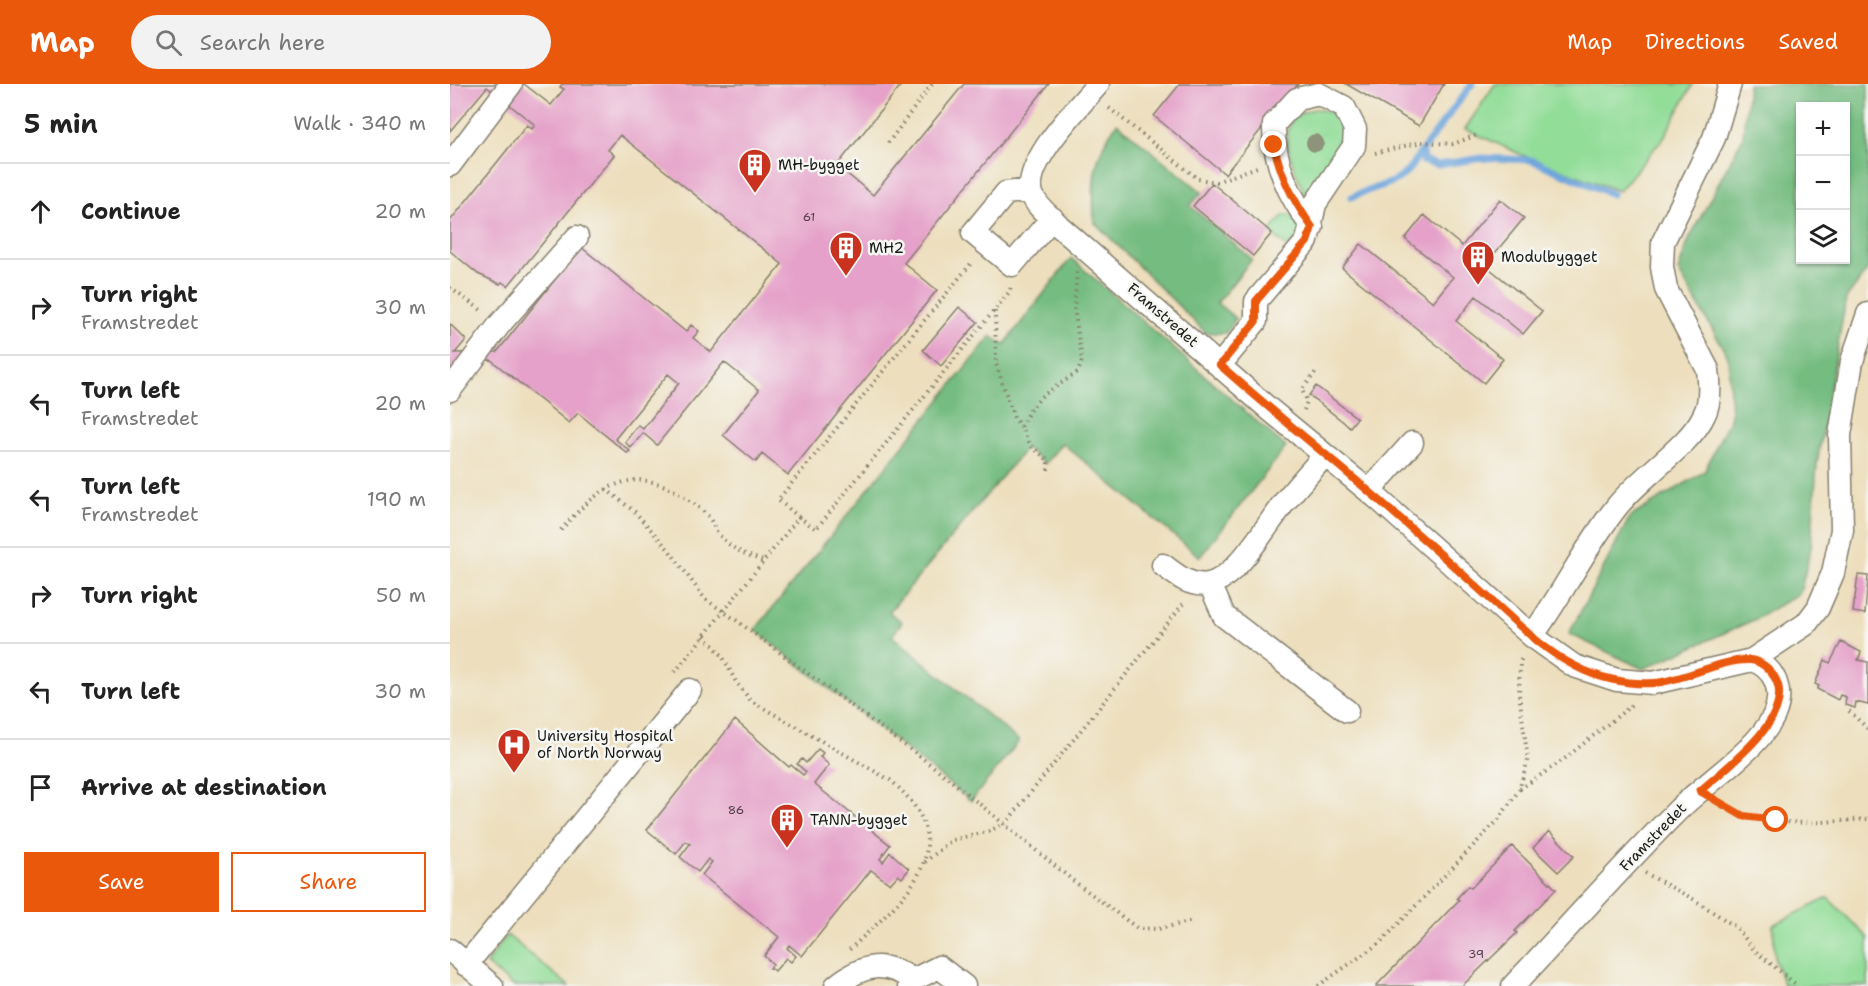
<!DOCTYPE html>
<meta charset="utf-8">
<style>
body{margin:0;font-family:"Shantell Sans",sans-serif;background:#f2f2f2;color:#222}
.controls{position:absolute;right:18px;top:18px;display:grid;overflow:hidden;border-radius:0px;box-shadow:0 2px 4px #0004}
.controls button{width:54px;height:54px;display:grid;place-items:center;padding:0;border:0;border-bottom:2px solid #e0e0e0;background:#fff;color:#222;font:30px sans-serif}
.stop{position:absolute;width:18px;height:18px;margin:-14px;border:4px solid #ea580c;border-radius:50%;background:#fff}
.stop.end{background:#ea580c;border-color:#fff;box-shadow:0 2px 6px #0008}
.list{margin:0;padding:0;list-style:none}
h2{display:flex;justify-content:space-between;align-items:center;height:78px;margin:0;padding:0 24px;font-size:26px}
h2 small{font-size:20px;font-weight:400;color:#767676}
.list li{display:grid;grid-template-columns:39px 1fr auto;gap:18px;align-items:center;box-sizing:border-box;height:96px;padding:0 24px;border-top:2px solid #e0e0e0}
.list b{display:block;font-size:22px;white-space:nowrap}
.list p{margin:0;font-size:20px;white-space:nowrap;color:#767676}
.list em{font-size:20px;font-style:normal;color:#767676}
.actions{display:flex;gap:12px;padding:18px 24px}
.actions a{flex:1;padding:14px 0;border:2px solid #ea580c;border-radius:0px;text-align:center;font-size:21px;color:#ea580c}
.actions .main{background:#ea580c;color:#fff}
.icon{flex:none;width:33px;height:33px;fill:none;stroke:currentColor;stroke-width:2;stroke-linecap:round;stroke-linejoin:round}
.map{position:relative;flex:none;width:1418px;height:902px;overflow:hidden}
header{display:flex;align-items:center;gap:36px;box-sizing:border-box;height:84px;padding:0 30px;background:#ea580c;color:#fff}
header strong{font-size:28px}
nav{display:flex;gap:33px;margin-inline-start:auto;font-size:21px}
.search{width:420px;height:54px;background:#f2f2f2;display:flex;align-items:center;gap:15px;box-sizing:border-box;padding:0 21px;border-radius:33px;color:#767676;font-size:22px}
main{display:flex}
aside{flex:1;background:#fff}
.map>svg:first-child{display:block}
</style>
<header>
<strong>Map</strong>
<div class="search"><svg class="icon" aria-label="search" viewBox="0 0 24 24"><circle cx="10" cy="10" r="6"/><path d="M15 15l6 6"/></svg>Search here</div>
<nav><a>Map</a><a>Directions</a><a>Saved</a></nav>
</header>
<main>
<aside>
<h2>5 min<small>Walk · 340 m</small></h2>
<ul class="list">
<li><svg class="icon" aria-label="ahead" viewBox="0 0 24 24"><path d="M12 20V5M6 11l6-6 6 6"/></svg><div><b>Continue</b></div><em>20 m</em></li>
<li><svg class="icon" aria-label="right" viewBox="0 0 24 24"><path d="M7 20v-9h11M14 6l5 5-5 5"/></svg><div><b>Turn right</b><p>Framstredet</p></div><em>30 m</em></li>
<li><svg class="icon" aria-label="left" viewBox="0 0 24 24"><path d="M17 20v-9H6M10 6l-5 5 5 5"/></svg><div><b>Turn left</b><p>Framstredet</p></div><em>20 m</em></li>
<li><svg class="icon" aria-label="left" viewBox="0 0 24 24"><path d="M17 20v-9H6M10 6l-5 5 5 5"/></svg><div><b>Turn left</b><p>Framstredet</p></div><em>190 m</em></li>
<li><svg class="icon" aria-label="right" viewBox="0 0 24 24"><path d="M7 20v-9h11M14 6l5 5-5 5"/></svg><div><b>Turn right</b></div><em>50 m</em></li>
<li><svg class="icon" aria-label="left" viewBox="0 0 24 24"><path d="M17 20v-9H6M10 6l-5 5 5 5"/></svg><div><b>Turn left</b></div><em>30 m</em></li>
<li><svg class="icon" aria-label="arrive" viewBox="0 0 24 24"><path d="M6 21V4h12l-3 4 3 4H6"/></svg><div><b>Arrive at destination</b></div></li>
</ul>
<div class="actions"><a class="main">Save</a><a>Share</a></div>
</aside>
<div class="map">
<svg width="1418" height="902" viewBox="0 0 1418 902">
<rect width="100%" height="100%" fill="#f6f6f2"/>
<filter id="ink" filterUnits="userSpaceOnUse"><feTurbulence type="fractalNoise" baseFrequency=".0167" numOctaves="2"/><feDisplacementMap in="SourceGraphic" scale="12" xChannelSelector="R" yChannelSelector="G"/><feConvolveMatrix kernelMatrix="1 2 1 2 8 2 1 2 1" color-interpolation-filters="sRGB"/></filter>
<filter id="wash" filterUnits="userSpaceOnUse"><feTurbulence type="fractalNoise" baseFrequency=".008" numOctaves="4" result="noise"/><feDisplacementMap in="SourceGraphic" scale="24" xChannelSelector="R" yChannelSelector="G"/><feGaussianBlur stdDeviation="1.35" result="paint"/><feColorMatrix in="noise" values="0 0 0 0 0 0 0 0 0 0 0 0 0 0 0 0 0 1.4 0 .05"/><feComposite in="paint" operator="in"/></filter>
<g filter="url(#wash)">
<rect width="100%" height="100%" fill="#eddfbd"/>
<path fill="#92dd98" stroke="#577c5a" stroke-width="1.5" d="M1045 0H1243L1214 53 1169 107 1072 71 1015 45Z
M865 25C926 32 875 88 857 110L854 109C844 81 817 33 865 25Z
M834 131H840L850 140 849 151 838 164 820 148Z
M1378 814 1418 854V902H1334L1325 876 1323 841Z
M57 851 119 902H63L36 880Z"/>
<path fill="#75bc80" stroke="#486c4e" stroke-width="1.5" fill-rule="evenodd" d="M1298 0H1418V185L1396 215 1367 379 1361 464 1350 509 1306 535 1193 585 1119 550 1180 433 1254 388 1281 332 1278 272 1228 187 1239 155 1293 53ZM1350 22H1396V176H1350Z
M667 39 752 108 740 122 802 175 767 219 786 235 776 249H756L644 138C642 97 642 74 667 39Z
M621 174 836 363 750 473 612 359 595 380 576 364 439 528 452 538 442 552 569 657 521 717 305 546 541 252 554 261Z"/>
<g fill="none" stroke-linecap="round" stroke-linejoin="round">
<path stroke="#6ea5dc" stroke-width="7" d="M972 67 973 77 988 81 1032 74 1081 76 1162 110
M902 113C925 101 953 102 965 76L1022 0"/>
</g>
<g id="blocks">
<path fill="#e5a1c9" d="M0 0H74L101 21 114 5 110 3 112 0H452L389 79 391 80 389 83 423 111 514 0H599L454 179 487 206 338 391 312 370 306 378 273 351 309 306 274 278 207 361 193 349 181 364 175 358 188 341 193 345 229 299 218 290 165 355 180 367 177 369 128 329 119 339 41 276 9 278 0 289V240L16 256 5 269 47 268 131 163 236 248 241 241 249 247 243 254 261 268 332 180 170 51 158 66 164 71 58 202 52 198 50 200 28 190 0 167V137L77 41 82 45 85 41 37 3 0 47Z
M730 0H848L775 90 704 32Z
M896 0H994L969 42Z
M762 99 822 149 803 172 743 122Z
M1050 115 1074 134 1035 181 1092 227 1073 250 1026 212 1006 237 1053 275 1034 299 892 184 911 160 983 218 1003 193 955 155 974 131 1012 162Z
M509 223 528 238 491 282 473 266Z
M866 302 907 334 900 343 859 311Z
M1408 491 1418 492 1415 530 1403 528Z
M1391 558 1411 568 1408 576 1418 578V621L1406 618 1405 624 1395 621 1396 613 1390 611 1388 616 1367 605 1369 602 1365 600 1375 576 1380 579Z
M285 636 339 683 341 681 353 691 356 688 347 680 352 675 356 679 368 665 373 669 370 673 379 681 364 700 440 761 430 775 433 778 440 768 459 785 452 794 448 791 440 800 421 786 352 872 339 861 337 864 346 872 341 878 336 874 325 887 320 884 323 880 314 872 329 853 252 791 262 778 258 775 248 788 230 773 240 760 236 757 226 770 197 746Z
M1099 747 1124 772 1108 788 1083 764Z
M1062 762 1106 805 1065 847 1067 849 1012 902H926L1009 816 1007 814 1018 802 1021 804Z"/>
</g>
</g>
<g filter="url(#ink)">
<use href="#blocks" fill-opacity="0" stroke="#847e6c" stroke-width="1.5"/>
<g fill="none" stroke-linecap="round" stroke-linejoin="round">
<g stroke="#847e6c" stroke-width="25">
<path id="minor" d="M648 0C629 23 572 79 582 110 586 123 600 132 609 142L819 325 926 413 1082 552 1124 582 1167 596 1203 599 1302 576C1326 584 1334 608 1324 631 1310 664 1254 700 1228 726 1171 783 1118 844 1063 902
M0 81 61 0
M581 106 556 109 523 149 562 181 602 134
M770 281 806 237V217L857 157 865 120 904 62 905 45 894 23 869 10 847 15 824 40C823 79 839 112 862 143
M0 306 50 240 127 153
M919 407 962 359
M713 481C726 491 740 503 758 500 786 495 816 442 833 420 846 403 861 387 875 371
M760 500 774 532 897 627
M1082 552C1112 511 1134 465 1165 425 1188 394 1240 362 1254 331 1261 318 1260 301 1258 286L1216 205 1212 183 1213 158 1264 54 1280 0
M1302 576 1356 540 1368 524 1383 489 1392 446 1390 351 1402 277 1418 230
M0 866 42 902
M16 881 240 606
M386 902C413 880 435 876 463 896
M459 902 463 896 489 883 514 902"/>
</g>
<path stroke="#847e6c" stroke-width="4" stroke-dasharray="1.5 4.5" stroke-linecap="butt" d="M659 24 748 95 766 98 807 83
M438 59 482 0
M925 69 972 58 1003 60 1027 51
M0 204 34 228
M545 227 546 280 564 334 571 343
M854 326 857 317 852 306 868 285
M598 386V376L581 362 571 343 579 327 592 312 628 288 632 277 624 224 627 188
M156 405 185 428 219 466 255 515 286 536 488 686 621 795 687 844 708 845 743 837
M349 433 328 416 523 177
M111 446C159 390 196 377 255 429 261 434 263 442 267 448 280 465 294 470 313 477
M254 552 272 571 286 598 301 617 440 696C521 764 452 816 399 866
M225 588 349 433 366 445 560 207 561 202
M1399 627 1418 645
M1070 705 1113 676 1183 620
M1269 719C1313 746 1369 738 1418 735
M475 778 502 756 537 748 556 739 733 520
M1195 789 1243 815 1286 843 1304 866 1348 902
M868 902 931 858 1048 736 1069 706 1078 676 1069 610 1070 578 1073 572"/>
<use href="#minor" stroke="#fff" stroke-width="22"/>
</g>
<circle fill="#8d9479" cx="865" cy="59" r="9"/>
</g>
<g fill="none" stroke-linecap="round" stroke-linejoin="round" filter="url(#ink)">
<path stroke="#ea580c" stroke-width="8" d="M824 61C830 91 844 118 862 143L857 158 806 217V237L770 281C833 337 900 389 962 445 992 471 1021 498 1050 524 1073 545 1097 568 1125 582 1147 594 1178 601 1204 599 1236 596 1270 575 1300 576 1311 577 1320 585 1325 594 1347 633 1275 684 1250 707L1293 732 1326 736"/>
</g>
<defs>
<g id="building-pin" transform="scale(1.725)"><path d="M0 17L-7.5 6A9.5 9.5 0 1 1 7.5 6Z" fill="#c8321e" stroke="#f6f6f2"/><path d="M-4-6H4V6H1V3H-1V6H-4ZM-2.5-4.3h1.7v1.8h-1.7ZM.8-4.3h1.7v1.8H.8ZM-2.5-1h1.7V.8h-1.7ZM.8-1h1.7V.8H.8Z" fill="#fff"/></g>
<g id="hospital-pin" transform="scale(1.725)"><path d="M0 17L-7.5 6A9.5 9.5 0 1 1 7.5 6Z" fill="#c8321e" stroke="#f6f6f2"/><path d="M-5-5h3v3.5h4V-5h3V5h-3V1.5h-4V5h-3Z" fill="#fff"/></g>
</defs>
<g fill-rule="evenodd">
<use href="#building-pin" x="305" y="81"/>
<use href="#building-pin" x="396" y="164"/>
<use href="#building-pin" x="1028" y="173"/>
<use href="#hospital-pin" x="64" y="661"/>
<use href="#building-pin" x="337" y="736"/>
</g>
<g text-anchor="middle" dominant-baseline="central" stroke-width="5" stroke-linejoin="round" paint-order="stroke">
<g font-size="12" fill="#4e3d47">
<text x="359" y="133">61</text>
<text x="286" y="726">86</text>
<text x="1026" y="870">39</text>
</g>
<g font-size="15" fill="#1c1c1c" stroke="#f6f6f2" text-anchor="start">
<text x="328" y="81">MH-bygget</text>
<text x="419" y="164">MH2</text>
<text x="1051" y="173">Modulbygget</text>
<text x="87" y="652">University Hospital<tspan x="87" dy="17">of North Norway</tspan></text>
<text x="360" y="736">TANN-bygget</text>
</g>
<g font-size="15" fill="#1c1c1c" stroke="#f6f6f2">
<text transform="translate(713 231) rotate(41)">Framstredet</text>
<text transform="translate(1203 753) rotate(-46)">Framstredet</text>
</g>
</g>
</svg>
<div class="controls">
<button>+</button>
<button>−</button>
<button><svg class="icon" aria-label="layers" viewBox="0 0 24 24"><path d="M12 4l9 5-9 5-9-5zM3 14l9 5 9-5"/></svg></button>
</div>
<div class="stop" style="left:1326px;top:736px"></div>
<div class="stop end" style="left:824px;top:61px"></div>
</div>
</main>
